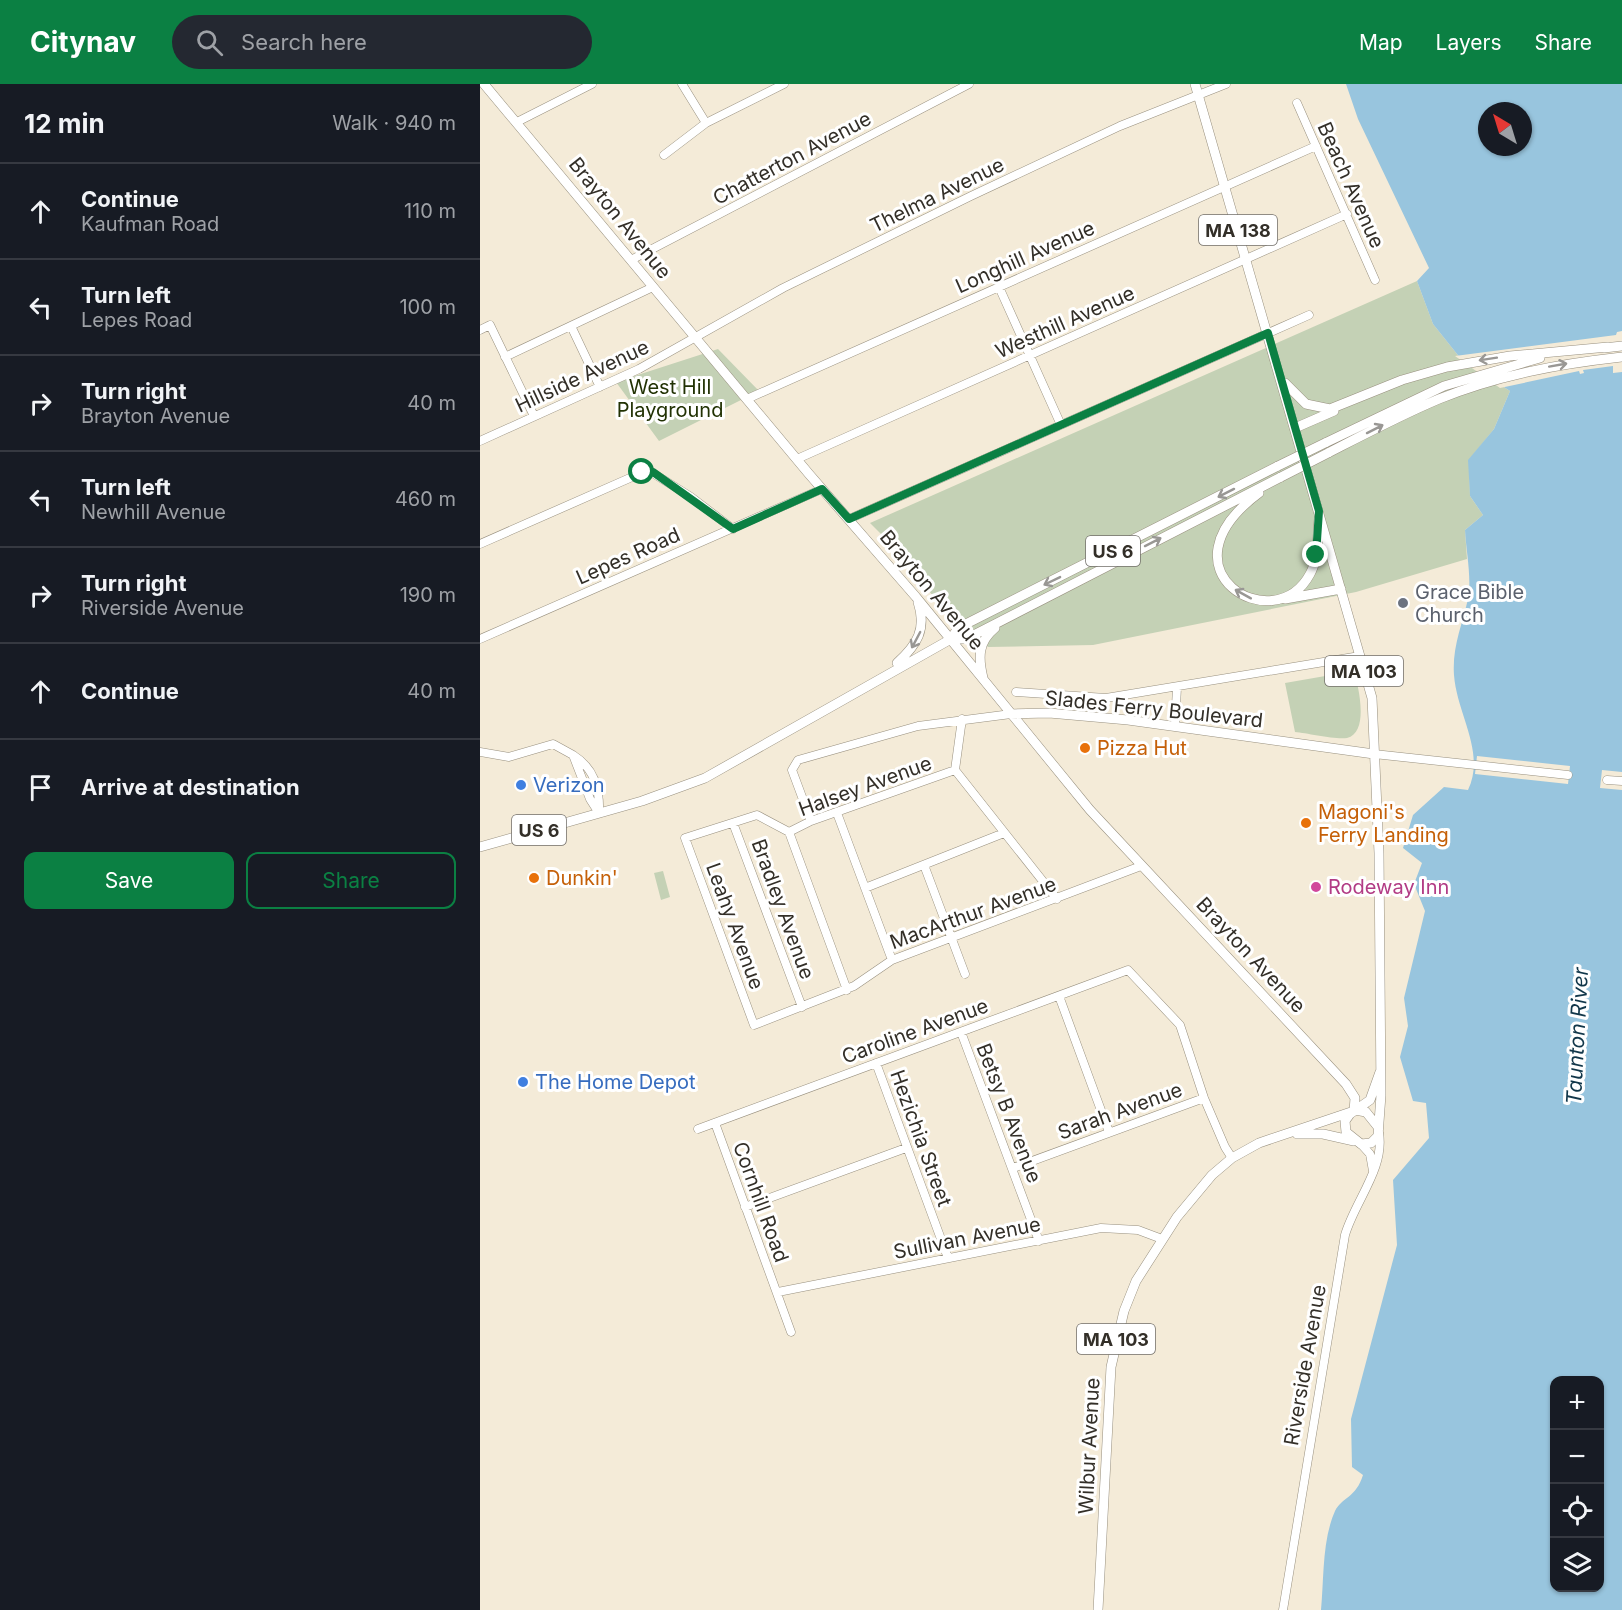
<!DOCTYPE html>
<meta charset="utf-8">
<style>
body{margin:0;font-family:Inter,sans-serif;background:#242831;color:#f1f3f6}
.controls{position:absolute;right:18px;bottom:18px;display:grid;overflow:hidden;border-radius:12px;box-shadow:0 2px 4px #0004}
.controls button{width:54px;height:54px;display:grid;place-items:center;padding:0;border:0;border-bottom:2px solid #363941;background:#171b24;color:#f1f3f6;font:30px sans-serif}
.compass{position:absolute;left:998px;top:18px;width:54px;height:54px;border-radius:50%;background:#171b24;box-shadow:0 2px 4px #0004;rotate:322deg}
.stop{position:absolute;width:18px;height:18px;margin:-14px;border:4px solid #0b8043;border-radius:50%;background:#fff}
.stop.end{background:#0b8043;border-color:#fff;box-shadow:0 2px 6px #0008}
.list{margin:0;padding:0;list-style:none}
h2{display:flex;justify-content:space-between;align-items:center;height:78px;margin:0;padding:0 24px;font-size:26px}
h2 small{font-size:20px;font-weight:400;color:#9ea1a6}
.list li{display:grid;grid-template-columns:39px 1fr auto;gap:18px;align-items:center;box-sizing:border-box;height:96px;padding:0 24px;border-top:2px solid #363941}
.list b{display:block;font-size:22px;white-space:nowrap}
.list p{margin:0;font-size:20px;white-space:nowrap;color:#9ea1a6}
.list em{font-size:20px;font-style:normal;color:#9ea1a6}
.actions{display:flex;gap:12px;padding:18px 24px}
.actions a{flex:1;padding:14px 0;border:2px solid #0b8043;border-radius:12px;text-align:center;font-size:21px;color:#0b8043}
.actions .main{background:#0b8043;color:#fff}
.icon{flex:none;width:33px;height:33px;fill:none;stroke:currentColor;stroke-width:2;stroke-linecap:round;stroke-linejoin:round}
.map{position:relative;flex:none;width:1142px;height:1526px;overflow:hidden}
header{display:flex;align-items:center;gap:36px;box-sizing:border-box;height:84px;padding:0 30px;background:#0b8043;color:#fff}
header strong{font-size:28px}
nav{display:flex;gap:33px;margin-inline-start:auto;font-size:21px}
.search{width:420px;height:54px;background:#242831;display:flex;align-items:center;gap:15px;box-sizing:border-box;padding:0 21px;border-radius:33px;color:#9ea1a6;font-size:22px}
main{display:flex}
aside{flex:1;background:#171b24}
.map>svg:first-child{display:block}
</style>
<header>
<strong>Citynav</strong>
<div class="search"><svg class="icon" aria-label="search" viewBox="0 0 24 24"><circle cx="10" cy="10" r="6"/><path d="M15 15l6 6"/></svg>Search here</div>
<nav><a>Map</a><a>Layers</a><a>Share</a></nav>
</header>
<main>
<aside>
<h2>12 min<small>Walk · 940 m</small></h2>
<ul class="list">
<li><svg class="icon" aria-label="ahead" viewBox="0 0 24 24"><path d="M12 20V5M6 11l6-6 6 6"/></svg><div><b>Continue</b><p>Kaufman Road</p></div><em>110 m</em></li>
<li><svg class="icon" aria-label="left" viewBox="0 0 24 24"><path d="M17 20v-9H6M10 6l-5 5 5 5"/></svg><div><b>Turn left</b><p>Lepes Road</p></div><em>100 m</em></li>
<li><svg class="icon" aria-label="right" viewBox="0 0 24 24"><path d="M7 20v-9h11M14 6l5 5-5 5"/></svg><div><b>Turn right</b><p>Brayton Avenue</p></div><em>40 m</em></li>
<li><svg class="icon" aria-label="left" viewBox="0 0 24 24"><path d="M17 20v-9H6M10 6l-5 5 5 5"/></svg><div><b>Turn left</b><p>Newhill Avenue</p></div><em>460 m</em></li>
<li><svg class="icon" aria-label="right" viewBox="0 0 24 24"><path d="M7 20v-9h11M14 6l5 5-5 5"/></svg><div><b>Turn right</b><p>Riverside Avenue</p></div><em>190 m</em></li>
<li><svg class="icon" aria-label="ahead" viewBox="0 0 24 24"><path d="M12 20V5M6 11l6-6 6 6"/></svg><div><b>Continue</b></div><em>40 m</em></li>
<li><svg class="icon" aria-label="arrive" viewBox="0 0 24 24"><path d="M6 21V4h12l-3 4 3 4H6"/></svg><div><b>Arrive at destination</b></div></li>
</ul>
<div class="actions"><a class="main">Save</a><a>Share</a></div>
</aside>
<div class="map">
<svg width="1142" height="1526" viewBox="0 0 1142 1526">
<rect width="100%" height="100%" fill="#f4ebd8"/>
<path fill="#c4d1b5" d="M937 197 953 240 981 275 1030 307 1014 345 989 376 990 412 1003 431 985 446 987 475 876 508 613 561 508 563 466 528 410 459 390 439Z
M238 265 279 307 179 357 136 298Z
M874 587C878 601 890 648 867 654 856 656 827 649 815 648L805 599Z
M183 787 190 813 181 816 174 789Z"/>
<path fill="#98c5de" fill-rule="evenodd" d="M866 0H1142V1526H841C844 1495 842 1456 855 1427 862 1413 876 1414 883 1391L872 1383 871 1335 917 1161 913 1096 949 1054 946 1019 933 1017 920 973 928 942 924 914 945 827 934 800 942 779 923 764 933 731 964 703 988 706C1006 668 977 631 974 591 972 564 982 541 988 515 992 494 986 467 985 446L1003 431 990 412 988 376 1014 345 1030 307 981 275 953 240 937 197 949 184 878 35ZM1007 27H1043V63H1007ZM1074 1296H1120V1504H1074Z"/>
<path fill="#f4ebd8" d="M1142 247V288L1133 289V282L1103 286 1104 289 1100 290 1099 287 1020 304 975 272 1136 251 1137 248Z
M997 672 1090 682 1088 700 995 690Z
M1122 686 1142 688V706L1120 704Z"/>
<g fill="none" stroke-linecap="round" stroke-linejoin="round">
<g stroke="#98907f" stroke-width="9">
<path id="minor" d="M202 0 226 39
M817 19 895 196
M37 38 112 0
M184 71 226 39 304 0
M151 176 489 0
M519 203 581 341
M91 242 120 303
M0 246 10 241 54 332
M25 273 173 203
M267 315 836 62
M0 357 159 285 303 204 491 112 640 42 746 0
M317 375 867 130
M369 435 829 231
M0 460 168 386 211 413 253 445
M0 555 342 405
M536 608 626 614 880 572
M482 635 475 686 577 815
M695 642 697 603
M0 668 29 673 73 660 93 671
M894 670 1088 691
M93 671C114 684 120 704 119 729L110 715Z
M475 686 331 737 309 748 277 731 205 754 274 941 374 902 412 876 661 782
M1127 696 1142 697
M357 729 412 876
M331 737 312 686 318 676 438 642 531 630
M253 739 322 923
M309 748 367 906
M444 781 485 890
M385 804 524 749
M579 912 629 1048
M481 948 559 1157
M396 979 468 1174
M235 1039 311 1248
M218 1045 648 886 700 941 724 1014 745 1063 752 1074
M881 1060 890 1070 893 1087
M533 1084 724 1014
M265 1123 426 1064
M298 1208 621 1144 658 1146 682 1155
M803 1526 865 1151C875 1117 905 1084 899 1049"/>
</g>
<g stroke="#98907f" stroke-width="10">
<path id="major" d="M4 0 329 390 436 513 610 726 866 1000 875 1014 874 1027
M715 0 892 614 899 769 901 1011 898 1052 891 1059 881 1060 866 1048 865 1037 870 1030 890 1016 900 988
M1124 264 1142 262
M805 299 826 320 850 325 922 296 967 283 1030 272 1128 263
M815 344 854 327
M845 359 964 302 1060 274
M848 369C885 350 921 331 959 315 1018 291 1079 280 1142 273
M779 409C675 486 794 557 830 490 839 474 837 453 839 435
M805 515 861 505
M471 555 478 544 798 382
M471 555H486L801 393
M417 579C437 561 447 545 438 518
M503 594C498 573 498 558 515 544
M531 630 569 629 648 636 894 670
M0 763 162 717 225 694 471 555
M875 1026 886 1028 898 1043
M817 1050H843L874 1057
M618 1526 631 1283 644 1227 656 1197 697 1133 732 1091 752 1074 779 1059 871 1028"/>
</g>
<use href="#minor" stroke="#fff" stroke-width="8"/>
<use href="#major" stroke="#fff" stroke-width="9"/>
<g stroke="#98907f" stroke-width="10" stroke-linecap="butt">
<path id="major-bridge" d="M798 382 845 359
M801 393 848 369"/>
</g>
<use href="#major-bridge" stroke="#fff" stroke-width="9"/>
</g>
<defs><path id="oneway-shaft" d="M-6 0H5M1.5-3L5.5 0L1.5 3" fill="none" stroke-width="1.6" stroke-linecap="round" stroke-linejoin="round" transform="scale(1.5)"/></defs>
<g stroke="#999794">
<use href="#oneway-shaft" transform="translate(1008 275) rotate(171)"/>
<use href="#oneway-shaft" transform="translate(1078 281) rotate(-10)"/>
<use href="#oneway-shaft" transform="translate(895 345) rotate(-27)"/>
<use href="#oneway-shaft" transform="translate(746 409) rotate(153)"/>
<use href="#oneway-shaft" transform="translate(673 458) rotate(-27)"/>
<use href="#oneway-shaft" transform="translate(572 497) rotate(154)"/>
<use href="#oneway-shaft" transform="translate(763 510) rotate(-151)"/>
<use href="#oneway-shaft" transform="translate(436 556) rotate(118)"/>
</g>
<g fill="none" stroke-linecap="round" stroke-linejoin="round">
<path stroke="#0b8043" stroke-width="8" d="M162 388H173L253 445 342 405 369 435 788 249 839 427 836 471"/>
</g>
<circle fill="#6b7280" stroke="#fff" stroke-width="2" cx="923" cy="519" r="6"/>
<g fill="#e8710a" stroke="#fff" stroke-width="2">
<circle cx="605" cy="664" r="6"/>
<circle cx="826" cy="739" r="6"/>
<circle cx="54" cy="794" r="6"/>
</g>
<g fill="#3f7fe0" stroke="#fff" stroke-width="2">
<circle cx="41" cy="701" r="6"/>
<circle cx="43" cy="998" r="6"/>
</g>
<circle fill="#d1479c" stroke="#fff" stroke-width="2" cx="836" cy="803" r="6"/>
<g text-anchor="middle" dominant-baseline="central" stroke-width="6" stroke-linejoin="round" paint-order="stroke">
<g fill="#fff" stroke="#706d68" stroke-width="1.5">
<rect x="719" y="131" width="78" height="30" rx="4.5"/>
<rect x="606" y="452" width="54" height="30" rx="4.5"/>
<rect x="845" y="572" width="78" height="30" rx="4.5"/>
<rect x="32" y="731" width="54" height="30" rx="4.5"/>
<rect x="597" y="1240" width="78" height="30" rx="4.5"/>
</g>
<g font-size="18" font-weight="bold" fill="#332f28">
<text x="758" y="146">MA 138</text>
<text x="633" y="467">US 6</text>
<text x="884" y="587">MA 103</text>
<text x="59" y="746">US 6</text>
<text x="636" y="1255">MA 103</text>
</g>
<g font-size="20" fill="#332f28" stroke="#fff">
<text transform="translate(312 74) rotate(-28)">Chatterton Avenue</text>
<text transform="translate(871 101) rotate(66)">Beach Avenue</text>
<text transform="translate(457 111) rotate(-26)">Thelma Avenue</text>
<text transform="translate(140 134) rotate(51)">Brayton Avenue</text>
<text transform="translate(545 173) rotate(-24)">Longhill Avenue</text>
<text transform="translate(585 238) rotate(-24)">Westhill Avenue</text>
<text transform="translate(102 292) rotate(-25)">Hillside Avenue</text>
<text transform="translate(148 472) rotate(-24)">Lepes Road</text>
<text transform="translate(452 506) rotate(50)">Brayton Avenue</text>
<text transform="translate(674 625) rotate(6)">Slades Ferry Boulevard</text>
<text transform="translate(385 702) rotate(-20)">Halsey Avenue</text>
<text transform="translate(303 825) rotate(70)">Bradley Avenue</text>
<text transform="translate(493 829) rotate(-20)">MacArthur Avenue</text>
<text transform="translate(255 842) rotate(70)">Leahy Avenue</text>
<text transform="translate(771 871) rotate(47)">Brayton Avenue</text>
<text transform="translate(435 947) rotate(-20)">Caroline Avenue</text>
<text transform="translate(640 1027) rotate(-20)">Sarah Avenue</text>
<text transform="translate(529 1029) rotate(69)">Betsy B Avenue</text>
<text transform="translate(441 1054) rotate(70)">Hezichia Street</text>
<text transform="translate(281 1118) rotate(70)">Cornhill Road</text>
<text transform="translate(487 1154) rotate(-11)">Sullivan Avenue</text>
<text transform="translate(825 1281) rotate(-80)">Riverside Avenue</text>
<text transform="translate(609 1362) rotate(-87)">Wilbur Avenue</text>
</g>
<g font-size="20" fill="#223204" stroke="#fff">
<text x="190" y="303">West Hill<tspan x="190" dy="23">Playground</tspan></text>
</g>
<g font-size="20" fill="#5b616d" stroke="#fff" text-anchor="start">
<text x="935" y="508">Grace Bible<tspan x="935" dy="23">Church</tspan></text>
</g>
<g font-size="20" fill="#c56008" stroke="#fff" text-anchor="start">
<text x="617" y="664">Pizza Hut</text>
<text x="838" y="728">Magoni's<tspan x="838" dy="23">Ferry Landing</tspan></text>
<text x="66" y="794">Dunkin'</text>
</g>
<g font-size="20" fill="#366cbe" stroke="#fff" text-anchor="start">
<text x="53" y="701">Verizon</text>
<text x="55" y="998">The Home Depot</text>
</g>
<g font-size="20" fill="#b23c85" stroke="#fff" text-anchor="start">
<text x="848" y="803">Rodeway Inn</text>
</g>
<g font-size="21" font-style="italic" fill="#11374a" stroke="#fff">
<text transform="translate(1097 952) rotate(-87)">Taunton River</text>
</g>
</g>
</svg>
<div class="controls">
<button>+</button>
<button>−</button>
<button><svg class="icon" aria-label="locate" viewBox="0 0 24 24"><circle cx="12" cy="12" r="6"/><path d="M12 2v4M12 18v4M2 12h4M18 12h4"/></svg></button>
<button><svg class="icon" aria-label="layers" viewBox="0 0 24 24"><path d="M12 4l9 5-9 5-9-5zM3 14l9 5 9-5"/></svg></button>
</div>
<svg class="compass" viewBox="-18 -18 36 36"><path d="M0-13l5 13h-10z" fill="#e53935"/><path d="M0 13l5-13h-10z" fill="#9ea1a6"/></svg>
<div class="stop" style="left:162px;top:388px"></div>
<div class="stop end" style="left:836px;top:471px"></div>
</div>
</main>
